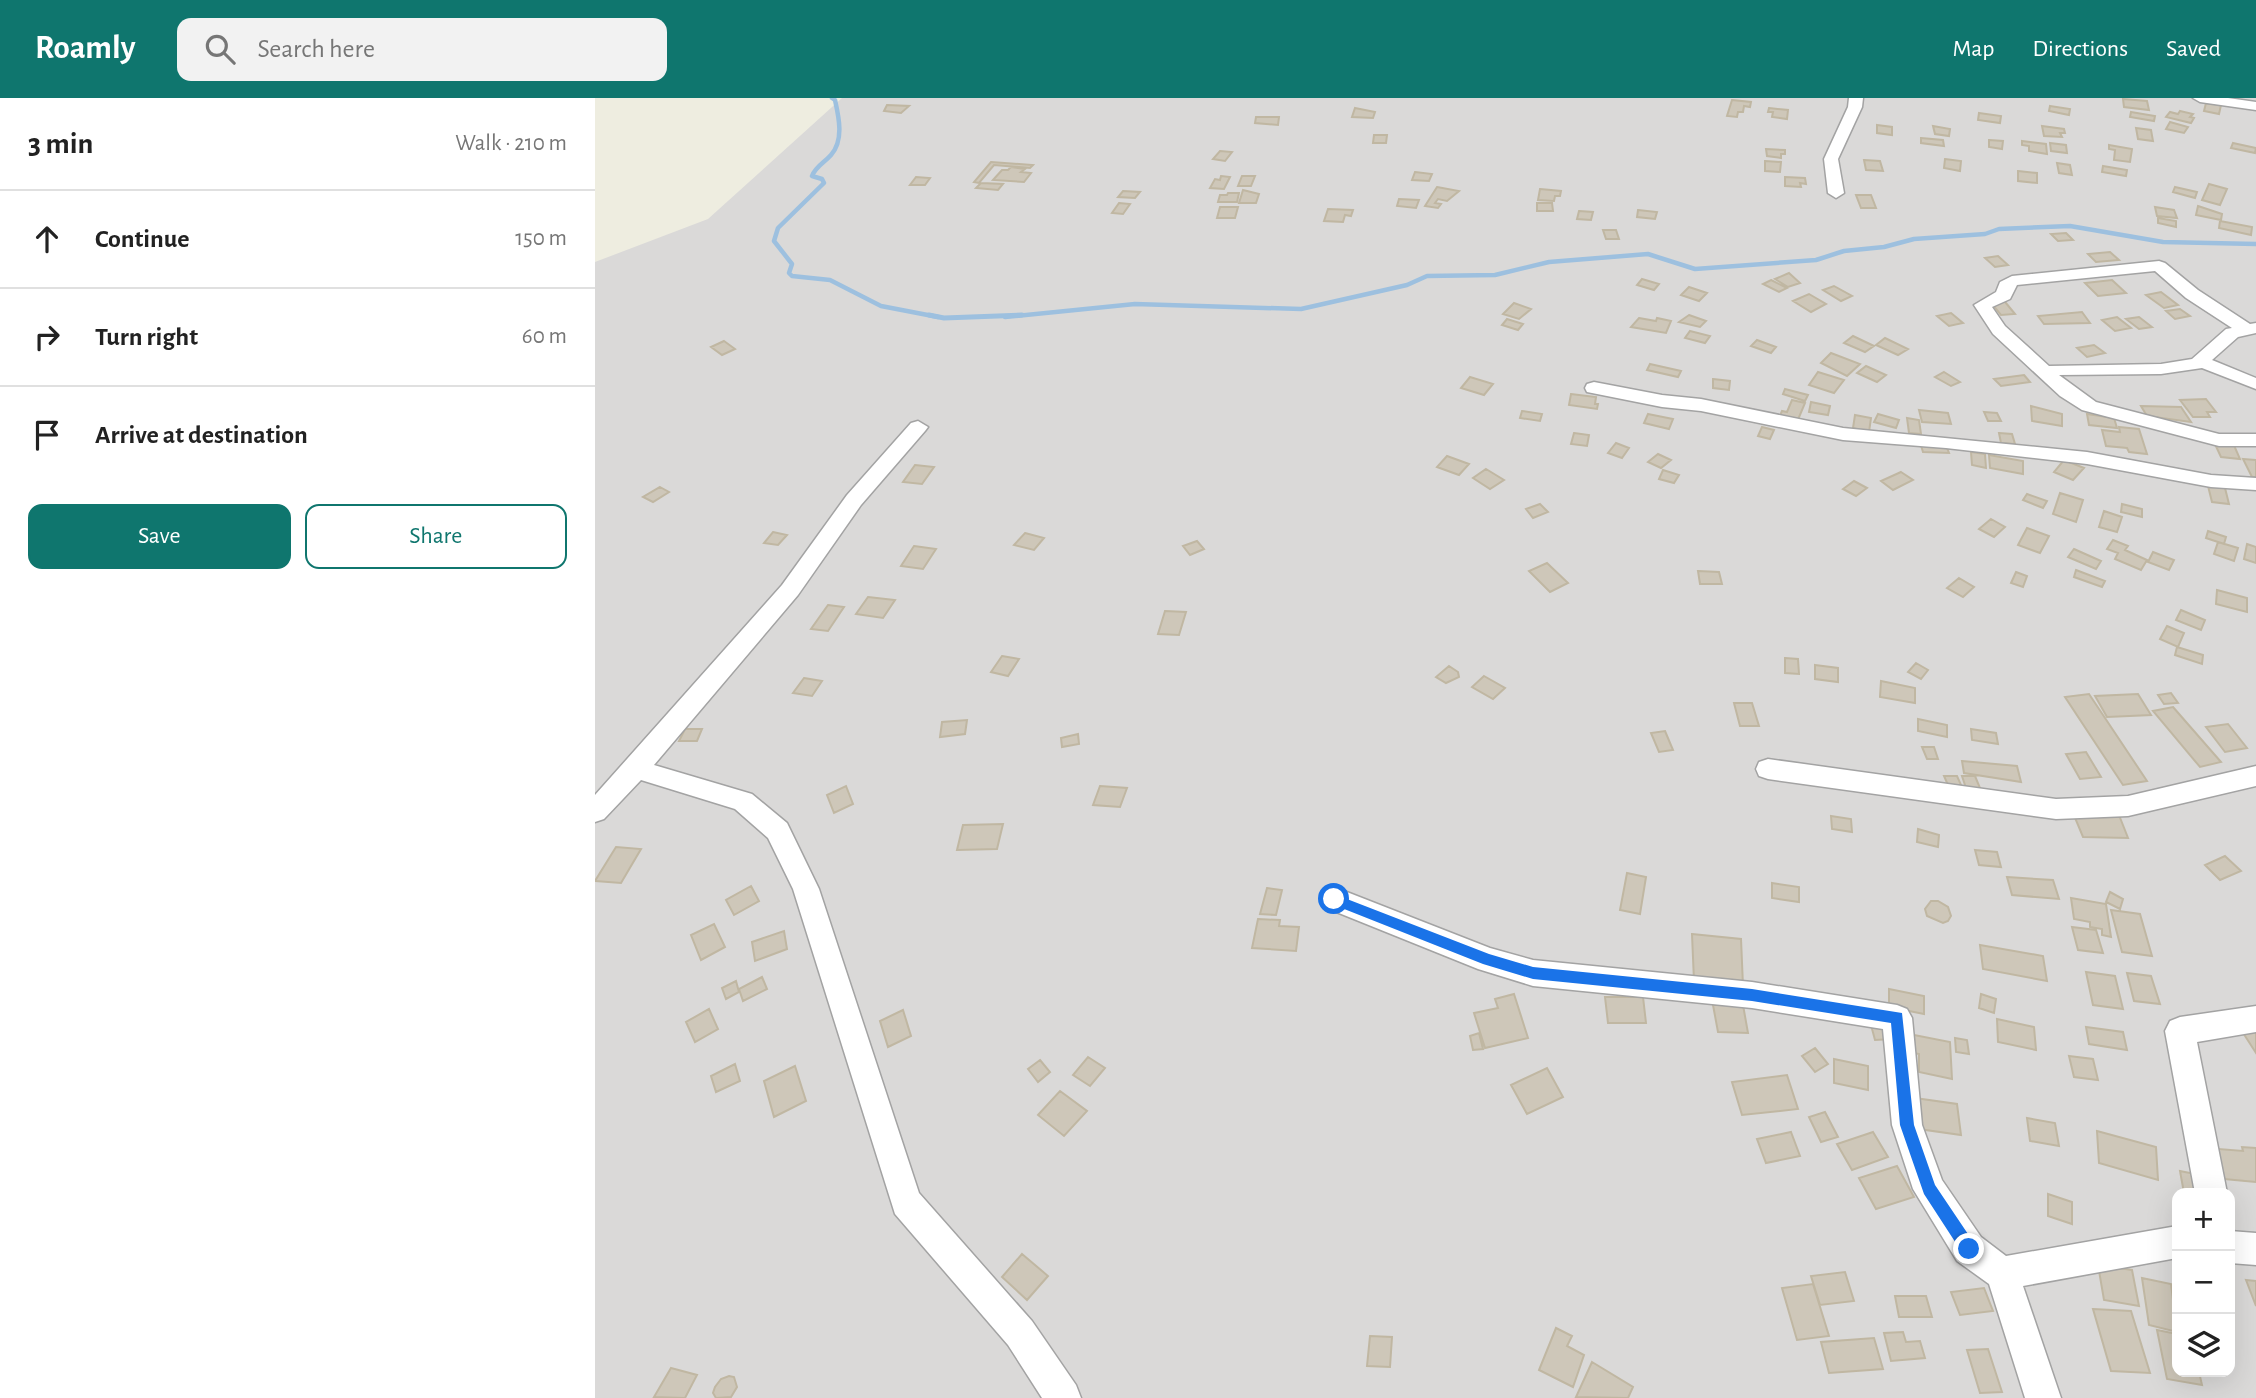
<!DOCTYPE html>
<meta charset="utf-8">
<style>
body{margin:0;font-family:"Alegreya Sans",sans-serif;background:#f2f2f2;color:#222}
.controls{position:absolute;right:21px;bottom:21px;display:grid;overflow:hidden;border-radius:14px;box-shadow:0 7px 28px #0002}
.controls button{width:63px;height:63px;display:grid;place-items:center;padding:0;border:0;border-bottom:2px solid #e0e0e0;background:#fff;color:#222;font:35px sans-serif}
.stop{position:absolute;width:21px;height:21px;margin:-16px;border:5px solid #1a73e8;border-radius:50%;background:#fff}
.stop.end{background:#1a73e8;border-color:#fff;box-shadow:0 2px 7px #0008}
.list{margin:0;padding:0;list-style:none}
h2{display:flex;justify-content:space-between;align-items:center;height:91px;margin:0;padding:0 28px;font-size:30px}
h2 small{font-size:23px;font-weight:400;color:#767676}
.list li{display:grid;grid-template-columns:46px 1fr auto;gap:21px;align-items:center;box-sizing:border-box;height:98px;padding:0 28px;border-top:2px solid #e0e0e0}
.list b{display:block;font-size:26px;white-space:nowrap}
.list em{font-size:23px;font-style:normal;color:#767676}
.actions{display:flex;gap:14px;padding:21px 28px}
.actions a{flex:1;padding:16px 0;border:2px solid #0f766e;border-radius:14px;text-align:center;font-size:24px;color:#0f766e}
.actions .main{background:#0f766e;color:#fff}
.icon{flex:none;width:38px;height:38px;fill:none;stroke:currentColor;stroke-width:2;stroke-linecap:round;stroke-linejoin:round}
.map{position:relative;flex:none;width:1661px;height:1300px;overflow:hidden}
header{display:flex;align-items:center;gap:42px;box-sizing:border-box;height:98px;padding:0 35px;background:#0f766e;color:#fff}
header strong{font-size:33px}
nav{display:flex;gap:38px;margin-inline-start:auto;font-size:24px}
.search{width:490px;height:63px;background:#f2f2f2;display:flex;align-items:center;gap:18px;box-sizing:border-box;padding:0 24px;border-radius:14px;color:#767676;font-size:26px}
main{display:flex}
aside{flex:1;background:#fff}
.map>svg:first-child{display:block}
</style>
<header>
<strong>Roamly</strong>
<div class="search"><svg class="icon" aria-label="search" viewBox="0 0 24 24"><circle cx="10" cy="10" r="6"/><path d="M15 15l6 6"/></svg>Search here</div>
<nav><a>Map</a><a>Directions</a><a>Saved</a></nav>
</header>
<main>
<aside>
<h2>3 min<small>Walk · 210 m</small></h2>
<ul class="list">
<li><svg class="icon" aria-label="ahead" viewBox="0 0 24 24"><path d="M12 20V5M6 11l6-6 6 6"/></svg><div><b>Continue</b></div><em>150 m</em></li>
<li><svg class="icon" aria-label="right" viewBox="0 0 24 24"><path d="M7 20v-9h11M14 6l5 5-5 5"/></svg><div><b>Turn right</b></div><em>60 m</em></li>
<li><svg class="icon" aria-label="arrive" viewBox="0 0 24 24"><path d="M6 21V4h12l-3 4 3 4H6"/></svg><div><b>Arrive at destination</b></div></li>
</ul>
<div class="actions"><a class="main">Save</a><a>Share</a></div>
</aside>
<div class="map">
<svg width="1661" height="1300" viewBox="0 0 1661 1300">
<rect width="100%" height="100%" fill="#eeede0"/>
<path fill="#dad9d8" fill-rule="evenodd" d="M247 0H1661V1300H0V164L113 121ZM1582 1095H1635V1274H1582Z"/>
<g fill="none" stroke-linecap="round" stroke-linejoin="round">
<path stroke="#9dc0df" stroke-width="4.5" d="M237 0 240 2C244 20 249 42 236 57 229 65 221 68 217 78L227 81 229 85 183 130 179 143 197 166 194 175 197 178 235 182 286 208 343 219
M410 219 540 206 706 211 812 187 832 178 900 177 954 164 1053 156 1100 171 1221 162 1249 153 1289 149 1319 141 1390 136 1404 131 1475 128 1568 144 1661 146"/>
<path stroke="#9dc0df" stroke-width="5" d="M334 217 349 220 427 217"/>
</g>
<path fill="#cec7b9" stroke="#c0b7a2" stroke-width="2" d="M1528 1 1552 3 1554 12 1529 9Z
M1137 2 1156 4 1155 9 1149 8 1148 14H1143L1142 19 1132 18Z
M1611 5 1626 7 1624 16 1609 13Z
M292 7 314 8 306 15 289 13Z
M1455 8 1475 11 1474 17 1454 13Z
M760 10 780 14 778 20 757 19Z
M1174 10 1193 12 1192 21 1177 19 1178 14H1173Z
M1585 13 1598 16 1595 19 1599 20 1596 25 1571 19 1575 14 1583 16Z
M1536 14 1560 18 1559 23 1535 19Z
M1384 15 1406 18 1405 25 1383 22Z
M661 19H684L683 27 660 25Z
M1575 24 1593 29 1589 35 1571 31Z
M1282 27 1297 29V37L1282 35Z
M1338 28 1355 31 1354 38 1340 36Z
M1447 28 1469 31 1470 35H1465L1467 39 1449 38Z
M1541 30 1556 32 1558 43 1543 41Z
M779 37H792L791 45H778Z
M1326 40 1348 42 1349 48 1326 45Z
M1394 42 1408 43 1407 51 1394 49Z
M1427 43 1451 46 1452 56 1434 53V48L1427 47Z
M1455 45 1471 47 1472 55 1456 53Z
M1638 45 1661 50 1660 55 1636 50Z
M1514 47 1537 51 1535 64 1519 62 1520 52 1514 51Z
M1171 51 1190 52V56H1186V60L1172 58Z
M625 53 637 54 630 63 618 61Z
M1350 61 1366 63 1365 73 1349 70Z
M1269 62 1285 63 1288 73 1271 72Z
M1170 63 1186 64 1185 74 1170 73Z
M396 64 438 67 435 70 399 67 384 85 379 84Z
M1462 65 1475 67 1477 77 1464 75Z
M1508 68 1532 72 1531 78 1507 74Z
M416 69 430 71 426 74 436 75 429 84 398 82 407 72H413Z
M1423 73 1442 75V85L1423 83Z
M820 74 837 76 834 83 817 82Z
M626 78 635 79 629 91 615 90 620 81 625 82Z
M647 78H660L656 88H643Z
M321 79 335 80 330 87H315Z
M1190 79 1210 80 1211 86 1205 85 1206 89 1190 88Z
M386 85 408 86 403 92 381 90Z
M1614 86 1632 91 1625 107 1607 102Z
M842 89 864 93 852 103 843 101 840 105 846 106 843 110 830 108Z
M1580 89 1602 94 1600 100 1578 94Z
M945 91 966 93 965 98H960L959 103 943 102Z
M648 92 664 96 661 105H644Z
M528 93 545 94 540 100 523 99Z
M633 95H644L642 104H623L625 97H632Z
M1261 97H1276L1281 110H1266Z
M804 101 824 102 821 110 802 108Z
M524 105 535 106 528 116 517 115Z
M942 105H957L958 113H942Z
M1603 108 1627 116 1626 122 1601 117Z
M625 109H643L640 120H622Z
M1560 109 1579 112 1582 120 1562 118Z
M733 111 758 112 756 118 750 117 748 124 729 123Z
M1043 112 1062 114 1060 121 1042 119Z
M984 113 998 114 996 122 982 121Z
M1563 120 1581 123V129L1563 125Z
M1625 123 1657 129 1656 137 1624 130Z
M1008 132H1021L1024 141H1011Z
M1471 135 1478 142 1463 143 1456 136Z
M1515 154 1524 162 1501 164 1493 156Z
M1403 158 1413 167 1400 169 1390 160Z
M1194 175 1205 185 1193 189 1180 181Z
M1047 181 1064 186 1059 192 1042 187Z
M1176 182 1192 190 1184 194 1168 186Z
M1517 182 1531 195 1503 198 1490 185Z
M1239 188 1257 198 1246 203 1228 192Z
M1094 189 1112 195 1104 203 1086 197Z
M1566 194 1583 207 1569 210 1551 197Z
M1214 196 1231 206 1216 214 1198 203Z
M1406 199 1420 216 1406 217 1392 200Z
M919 205 936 211 924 221 908 216Z
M1585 211 1595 218 1580 221 1571 213Z
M1487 214 1495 225 1449 226 1443 218Z
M1356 215 1368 225 1354 228 1342 218Z
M1094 217 1111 223 1105 229 1084 224Z
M1522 219 1536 230 1520 233 1507 222Z
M1544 219 1557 229 1544 231 1531 221Z
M1044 220 1061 223 1062 220 1076 223 1071 235 1036 229Z
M912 221 928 226 923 232 907 227Z
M1095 233 1115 238 1110 245 1090 240Z
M1258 238 1279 248 1270 254 1249 245Z
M1290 240 1313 251 1303 257 1281 247Z
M1162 242 1181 249 1176 255 1156 248Z
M129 243 140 251 127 257 116 249Z
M1499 247 1510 255 1492 259 1482 250Z
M1236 255 1265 266 1252 278 1226 265Z
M1055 266 1086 273 1083 279 1052 272Z
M1271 268 1291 277 1282 284 1262 275Z
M1223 274 1249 282 1239 295 1214 287Z
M1349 274 1365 284 1356 288 1340 279Z
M1429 277 1435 284 1406 288 1399 281Z
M875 279 898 286 889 297 866 290Z
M1118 281 1135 283 1134 292 1118 290Z
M1190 291 1213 297 1210 303 1188 296Z
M976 296 1001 299 1000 306H1003L1002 311 974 307Z
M1611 301 1621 314H1612L1615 319H1598L1585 302Z
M1197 302 1210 305 1202 324 1184 320 1187 313 1192 314Z
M1216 304 1235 308 1233 317 1214 314Z
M1436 308 1467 316V328L1437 323Z
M1546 308 1586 309 1596 324 1552 318Z
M1324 312 1353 315 1356 326 1327 324Z
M927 313 947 316 945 323 925 320Z
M1389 314 1402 315 1406 323H1393Z
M1053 316 1078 321 1074 331 1049 325Z
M1283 316 1304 322 1301 330 1279 324Z
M1492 316 1519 320 1522 330 1494 327Z
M1260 317 1276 320 1274 334 1258 330Z
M1312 320 1324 322 1326 336 1314 335Z
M1167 329 1179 332 1175 341 1163 338Z
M1524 329 1544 331 1552 356 1534 354 1532 350 1511 348 1507 332 1525 334Z
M979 335 994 337 992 348 976 346Z
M1404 335 1417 336 1420 346 1406 345Z
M1325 344 1350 345 1354 355 1328 354Z
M1619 344 1638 345 1645 361 1626 359Z
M1021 345 1034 350 1027 360 1013 355Z
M1376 354 1390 356 1391 370 1377 367Z
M1063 356 1076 362 1066 370 1053 364Z
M1394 357 1428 363V376L1395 370Z
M852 358 874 366 864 377 842 369Z
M1648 361 1661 362V379H1657Z
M1469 362 1489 370 1478 382 1459 374Z
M320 367 339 369 327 386 308 384Z
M891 371 909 382 895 391 878 380Z
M1068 372 1084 377 1079 385 1064 381Z
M1306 374 1318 382 1298 392 1286 383Z
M1259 383 1272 390 1261 398 1248 391Z
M1613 388 1630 390 1634 406 1617 404Z
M65 389 74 394 58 404 48 399Z
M1465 395 1488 402 1481 424 1458 416Z
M1432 396 1452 403 1448 410 1428 402Z
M945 406 953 414 938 420 931 411Z
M1527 406 1547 411V419L1526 414Z
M1509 413 1527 419 1522 434 1504 429Z
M1396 421 1410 429 1399 439 1384 431Z
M1432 430 1454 438 1445 455 1423 447Z
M1613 433 1631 439 1629 446 1611 440Z
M178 434 192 437 183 447 169 445Z
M430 435 449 440 439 452 419 447Z
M1518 442 1533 448 1530 452 1552 462 1546 472 1520 461 1523 455 1512 451Z
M602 443 609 451 595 457 588 448Z
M1623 444 1643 450 1639 463 1619 456Z
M1652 446 1661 449V465L1649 461Z
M319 448 341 451 328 471 306 468Z
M1479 451 1506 463 1501 471 1473 459Z
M1558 454 1579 462 1574 472 1553 464Z
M952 465 973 485 955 494 934 473Z
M1481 472 1510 483 1507 489 1479 479Z
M1103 473 1124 474 1127 486H1105Z
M1421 474 1432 478 1428 489 1416 485Z
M1364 480 1379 489 1368 499 1352 490Z
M1622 492 1652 500V514L1621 506Z
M273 499 300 502 288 520 261 516Z
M233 507 249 509 233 533 216 531Z
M1586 512 1610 522 1606 532 1581 522Z
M570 513 591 514 584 537 563 536Z
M1572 528 1589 535 1583 549 1565 541Z
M1582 549 1608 557 1607 566 1580 557Z
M407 558 424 561 413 578 396 574Z
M1190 560 1203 561 1204 576 1190 575Z
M1321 565 1333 572 1326 581 1313 574Z
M1220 567 1243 570V584L1220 581Z
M854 568 863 574 864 579 851 585 841 579Z
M889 578 910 590 898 601 877 589Z
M209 580 227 583 217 598 198 595Z
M1286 583 1320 590V605L1285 599Z
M1576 595 1583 605 1569 606 1563 597Z
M1494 596 1552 683 1528 687 1470 599Z
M1543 596 1556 617 1512 619 1500 598Z
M1139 605H1157L1164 628H1145Z
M1578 609 1626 664 1605 669 1558 613Z
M1323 621 1352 627V639L1323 633Z
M372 622 370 636 345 639 347 624Z
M1633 626 1652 650 1630 654 1611 629Z
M90 631H107L102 643H84Z
M1376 631 1401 635 1403 646 1377 642Z
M1070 633 1078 652 1064 654 1056 635Z
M483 636 484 646 467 649 466 640Z
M1327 649H1339L1343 661H1332Z
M1491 654 1506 679 1485 681 1471 656Z
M1367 663 1422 668 1426 684 1369 675Z
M1349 678H1362L1366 687H1353Z
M1367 678H1380L1385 690H1371Z
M251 688 258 706 239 715 232 697Z
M505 688 532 690 525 709 498 707Z
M1522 712 1533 740 1488 739 1478 715Z
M1236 718 1256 721 1257 734 1237 731Z
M408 726 402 751 362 752 368 727Z
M1323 731 1344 737 1343 749 1322 744Z
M21 749 46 751 26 785 0 783Z
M1380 752 1402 754 1406 769 1384 767Z
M1630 758 1646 773 1625 782 1610 767Z
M1032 775 1051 779 1045 816 1025 812Z
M1412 779 1458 782 1464 801 1417 797Z
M1177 785 1204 789V804L1177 800Z
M156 788 164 803 139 817 131 802Z
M672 790 687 792 681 817 665 816Z
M1515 794 1528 801 1525 811 1511 804Z
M1476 800 1511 806 1516 839 1507 837V831L1495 829V824L1479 821Z
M1336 803H1343L1353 809 1356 818 1353 823 1348 825 1332 818 1330 811Z
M1516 812 1545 816 1557 858 1527 854Z
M663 821 685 822 684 828 704 829 701 853 657 850Z
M119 826 130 849 106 862 96 837Z
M1477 829 1501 832 1508 855 1483 852Z
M189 833 192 851 160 863 157 844Z
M1097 836 1146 841 1148 888 1099 883Z
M1385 847 1448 858 1452 883 1388 871Z
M1491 874 1520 878 1528 911 1498 907Z
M1532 875 1556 878 1565 906 1539 903Z
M167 879 172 891 148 903 144 891Z
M141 883 144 894 131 901 127 890Z
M1294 891 1329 898V916L1294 909Z
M919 896 933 940 890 950 879 915 903 910 900 901Z
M1386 896 1401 901 1399 915 1384 910Z
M1010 899H1048L1051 925H1013Z
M1118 907H1148L1153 935 1123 934Z
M114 911 123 931 100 944 91 924Z
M308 912 316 938 293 949 285 923Z
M1402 921 1439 929 1441 952 1403 944Z
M1661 924V955L1643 927Z
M1276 927H1293L1297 941 1280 942Z
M1491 929 1528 934 1532 952 1494 946Z
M884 935 888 951 878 952 875 938Z
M1314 936 1355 944 1357 981 1324 974V956L1314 954Z
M1360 940 1372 942 1374 956 1361 954Z
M1220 950 1233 966 1220 974 1207 958Z
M1474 958 1498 961 1503 982 1479 979Z
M493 959 510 970 495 988 478 977Z
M1239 961 1273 968V992L1239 985Z
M445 962 455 974 443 984 433 971Z
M140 966 145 983 121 994 116 978Z
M200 968 211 1003 179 1019 169 983Z
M952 970 968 999 932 1016 916 987Z
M1192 977 1203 1011 1147 1017 1137 984Z
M465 993 492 1013 469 1038 443 1017Z
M1320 1000 1362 1006 1366 1037 1324 1031Z
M1230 1014 1243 1039 1226 1044 1214 1019Z
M1432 1020 1460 1025 1464 1048 1435 1043Z
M1502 1033 1561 1049 1563 1082 1504 1065Z
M1196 1034 1205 1058 1171 1065 1162 1041Z
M1278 1034 1293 1059 1257 1072 1242 1046Z
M1598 1049 1648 1053 1647 1049 1661 1050V1084L1608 1079Z
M1302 1068 1319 1099 1281 1111 1264 1080Z
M1585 1073 1605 1077 1609 1095H1589Z
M1453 1096 1477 1104V1126L1453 1118Z
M427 1156 453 1178 432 1202 407 1179Z
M1503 1167 1537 1172 1544 1208 1509 1202Z
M1250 1174 1259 1203 1225 1207 1216 1178Z
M1547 1180 1576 1186 1582 1234 1554 1227Z
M1651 1182 1661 1183V1208Z
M1218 1186 1234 1238 1202 1242 1187 1190Z
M1389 1190 1398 1213 1365 1217 1356 1194Z
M1300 1198H1331L1337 1219H1304Z
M1498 1211 1536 1213 1555 1275 1516 1273Z
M961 1230 977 1238 972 1248 989 1257 978 1289 944 1272Z
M1562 1232 1582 1236V1274H1604L1607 1287 1572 1281Z
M1308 1234 1311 1244 1325 1243 1330 1260 1296 1263 1289 1235Z
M775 1238 797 1239 795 1269 772 1268Z
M1279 1240 1288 1271 1234 1275 1226 1244Z
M1393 1251 1407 1294 1385 1295 1372 1252Z
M997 1264 1038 1289 1033 1300 981 1299Z
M76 1270 102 1277 90 1300 59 1299Z
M134 1278 139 1279 142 1289 136 1299 121 1300 118 1295 120 1289 126 1281Z"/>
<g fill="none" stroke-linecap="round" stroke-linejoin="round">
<g stroke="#a3a3a3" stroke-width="3">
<path id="minor" d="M1254 0H1268L1267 9 1243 61 1249 95 1241 100 1233 95 1229 61 1253 9Z
M1598 0H1633L1661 4V12L1605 4Z
M1564 163 1570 165 1603 192 1655 226 1661 225V235L1643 239 1617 262 1661 280V291L1607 270 1566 276 1464 277 1501 304 1624 336H1661V348H1624L1487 312 1465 298 1398 236 1379 207 1401 194 1405 184 1417 178ZM1560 173 1591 200 1637 230 1631 231 1597 261 1566 266 1454 268 1410 228 1397 209 1415 201 1422 187Z
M999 284 1067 297 1106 301 1248 330 1492 354 1616 377 1661 380V392L1616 389 1492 366 1351 350 1248 342 1106 313 1067 309 992 294 990 290 992 286Z
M323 323 333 329 330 333 266 407 203 497 59 667 157 696 192 725 224 791 324 1095 437 1223 481 1287 486 1300H447L413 1247 300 1116 198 791 173 740 140 711 46 682 9 721 0 724V697L187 487 252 397 316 325Z
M1173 661 1461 701 1533 698 1661 668V688L1533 718 1461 721 1173 681 1164 678 1161 671 1164 664Z
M739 789 895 850 938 862 1157 884 1302 907 1312 911 1317 920 1327 1027 1347 1082 1386 1139 1411 1158 1582 1128V1160L1428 1188 1466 1300H1430L1394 1186 1362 1163 1318 1091 1297 1027 1288 931 1157 910 938 888 883 871 729 809 725 801 729 793Z
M1661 908V934L1602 944 1632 1095H1600L1570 933 1575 923 1585 919Z
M1635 1133 1661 1135V1167L1635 1165Z"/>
</g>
<use href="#minor" fill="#fff" fill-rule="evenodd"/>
</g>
<path fill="#1a73e8" d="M739 796 894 856 938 869 1157 891 1307 915 1319 1027 1340 1087 1379 1145 1381 1151 1379 1156 1374 1158 1368 1156 1329 1096 1305 1027 1296 925 1157 903 938 881 888 866 734 805V798Z"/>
</svg>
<div class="controls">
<button>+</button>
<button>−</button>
<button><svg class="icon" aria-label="layers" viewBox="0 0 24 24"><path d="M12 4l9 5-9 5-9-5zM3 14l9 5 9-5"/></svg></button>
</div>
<div class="stop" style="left:739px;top:801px"></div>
<div class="stop end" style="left:1374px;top:1151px"></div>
</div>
</main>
